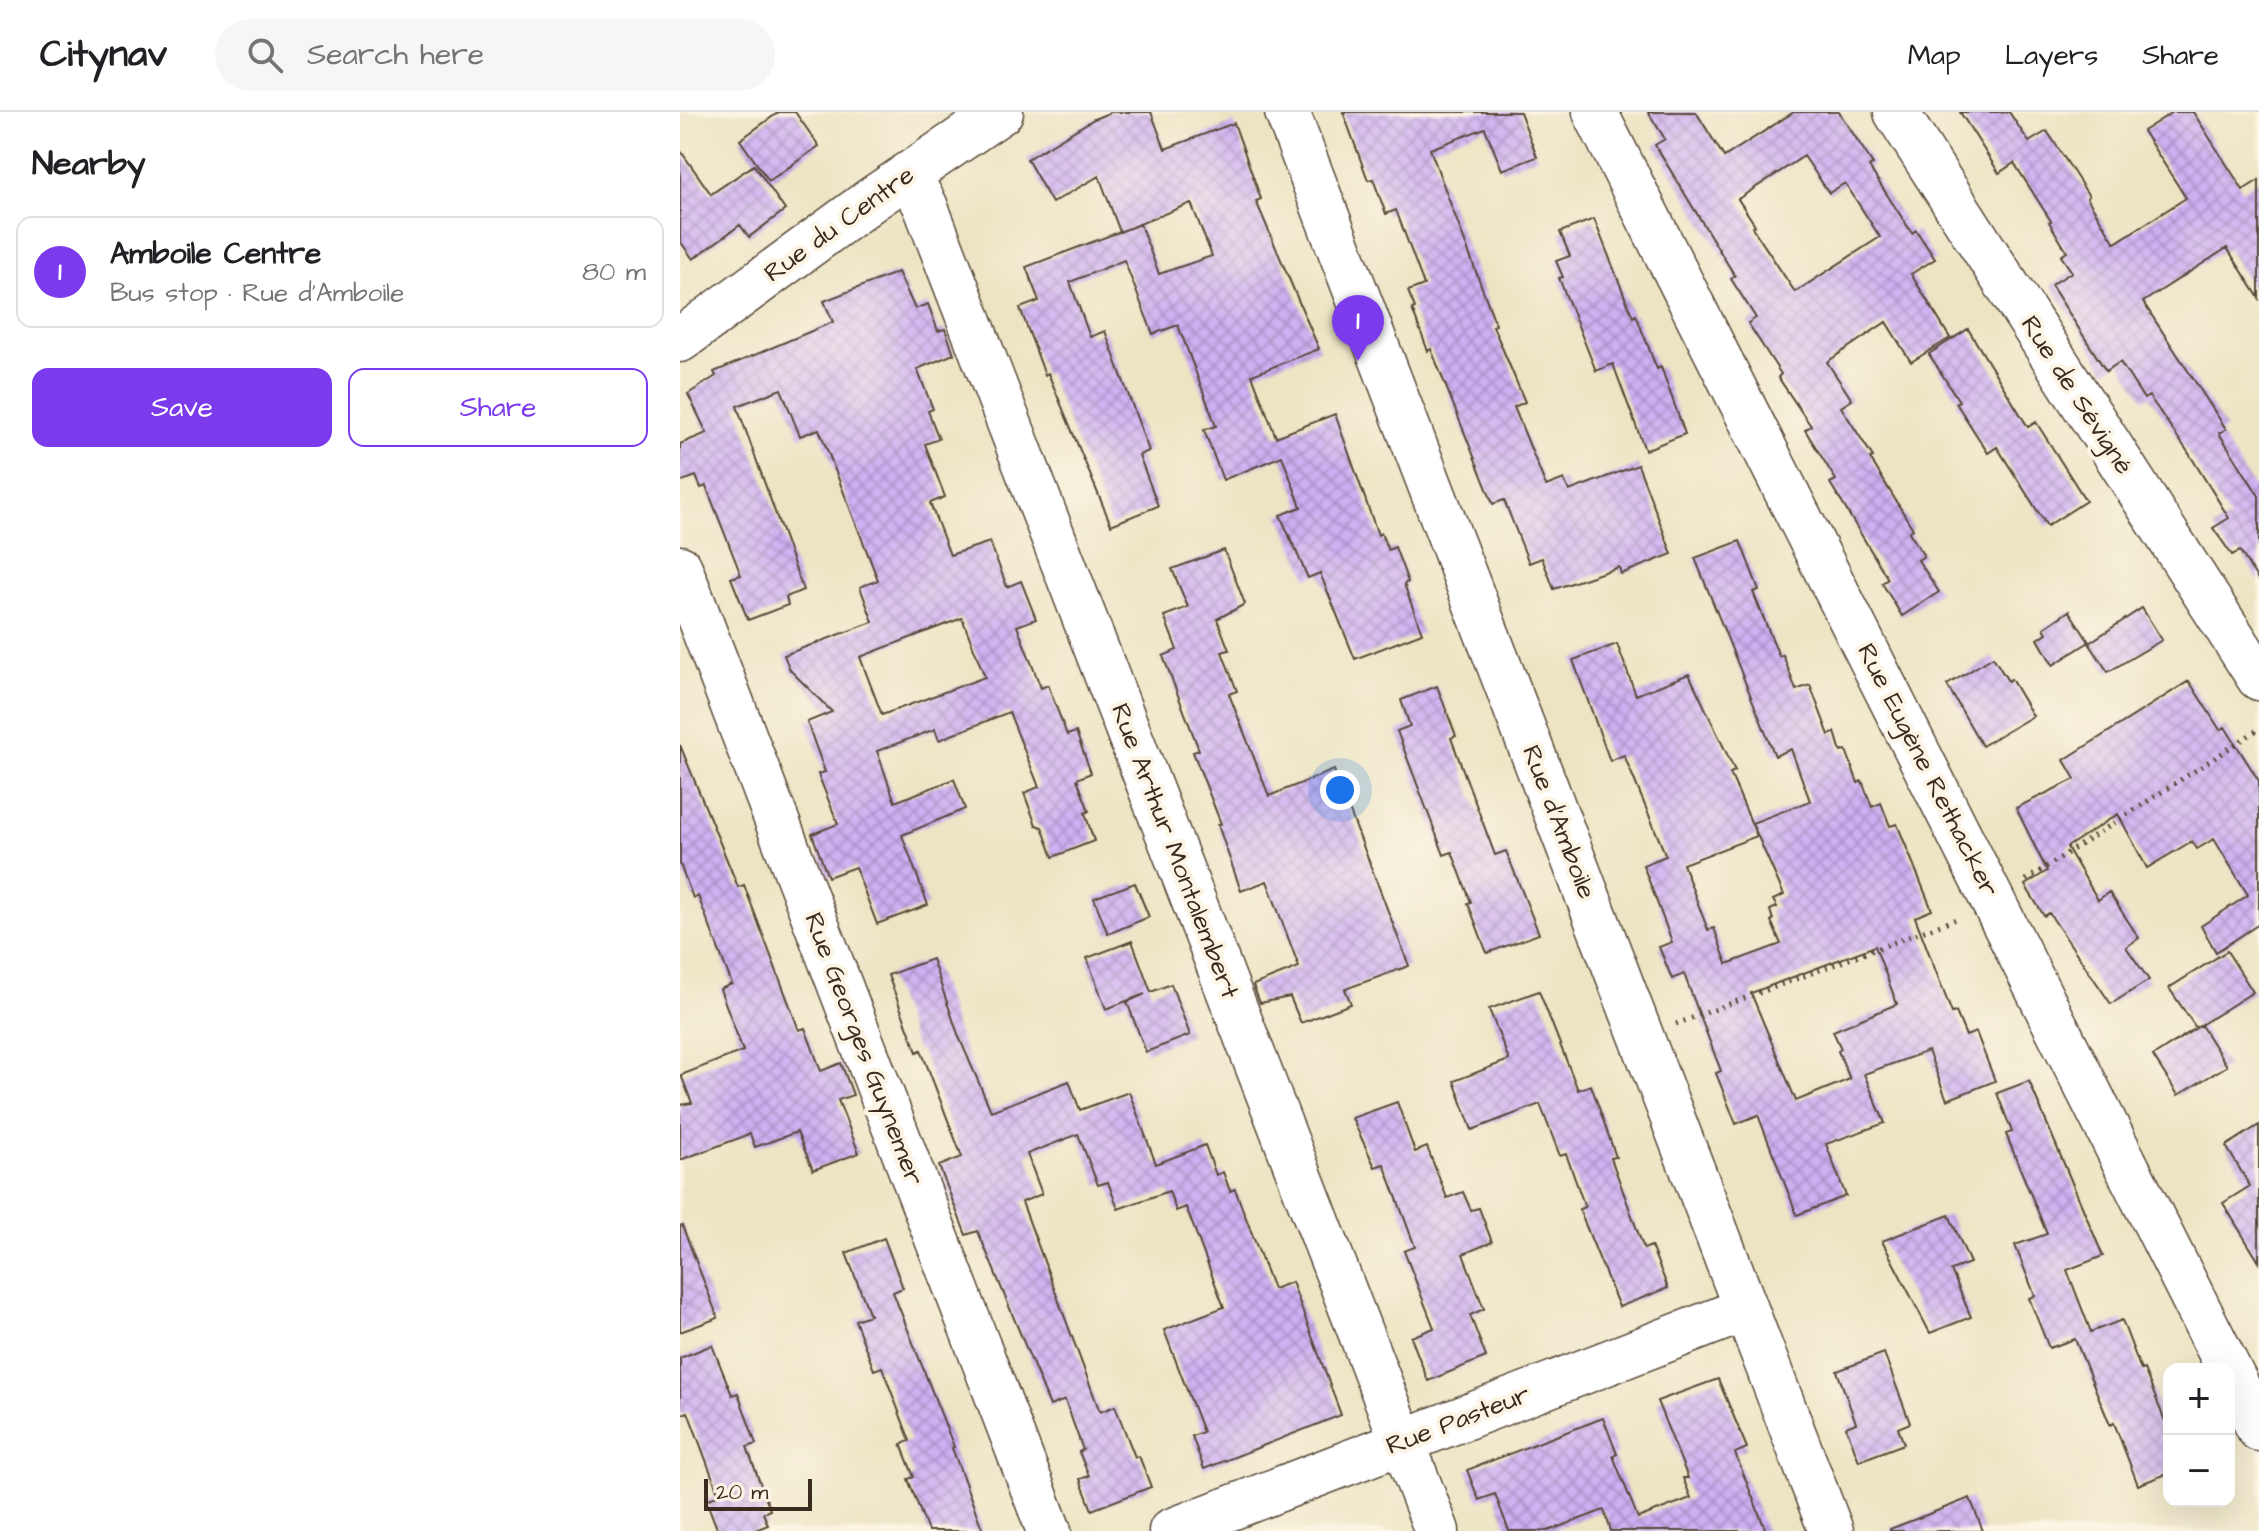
<!DOCTYPE html>
<meta charset="utf-8">
<style>
body{margin:0;font-family:"Architects Daughter",sans-serif;background:#f6f6f6;color:#202124}
.controls{position:absolute;right:24px;bottom:24px;display:grid;overflow:hidden;border-radius:16px;box-shadow:0 8px 32px #0002}
.controls button{width:72px;height:72px;display:grid;place-items:center;padding:0;border:0;border-bottom:2px solid #e0e0e0;background:#fff;color:#202124;font:40px sans-serif}
.scale{position:absolute;left:24px;bottom:20px;width:108px;box-sizing:border-box;padding-left:8px;border:4px solid #3b2a1e;border-top:0;font-size:22px;line-height:28px;white-space:nowrap;color:#3b2a1e;-webkit-text-stroke:6px #fcf5e5;paint-order:stroke}
.you{position:absolute;left:660px;top:678px;width:28px;height:28px;margin:-20px;border:6px solid #fff;border-radius:50%;background:#1a73e8;box-shadow:0 0 0 12px #1a73e833}
.badge{display:grid;place-items:center;width:52px;height:52px;border-radius:50%;background:#7c3aed;color:#fff;font-size:26px;font-weight:700}
.pin{position:absolute;translate:-50% -66px;filter:drop-shadow(0 2px 4px #0008)}
.pin::after{content:'';position:absolute;top:42px;width:28px;height:24px;background:inherit;clip-path:polygon(0 0,100% 0,50% 100%)}
.list{margin:0;padding:0;list-style:none}
h2{display:flex;justify-content:space-between;align-items:center;height:104px;margin:0;padding:0 32px;font-size:34px}
h2 small{font-size:26px;font-weight:400;color:#757577}
.list li{display:grid;grid-template-columns:52px 1fr auto;gap:24px;align-items:center;box-sizing:border-box;height:112px;margin:0 16px 16px;padding:0 16px;border:2px solid #e0e0e0;border-radius:16px}
.list b{display:block;font-size:30px;white-space:nowrap}
.list p{margin:0;font-size:26px;white-space:nowrap;color:#757577}
.list em{font-size:26px;font-style:normal;color:#757577}
.actions{display:flex;gap:16px;padding:24px 32px}
.actions a{flex:1;padding:18px 0;border:2px solid #7c3aed;border-radius:16px;text-align:center;font-size:28px;color:#7c3aed}
.actions .main{background:#7c3aed;color:#fff}
.icon{flex:none;width:44px;height:44px;fill:none;stroke:currentColor;stroke-width:2;stroke-linecap:round;stroke-linejoin:round}
.map{position:relative;flex:none;width:1579px;height:1419px;overflow:hidden}
header{display:flex;align-items:center;gap:48px;box-sizing:border-box;height:112px;padding:0 40px;background:#fff;border-bottom:2px solid #e0e0e0}
header strong{font-size:38px}
nav{display:flex;gap:44px;margin-inline-start:auto;font-size:28px}
.search{width:560px;height:72px;background:#f6f6f6;display:flex;align-items:center;gap:20px;box-sizing:border-box;padding:0 28px;border-radius:44px;color:#757577;font-size:30px}
main{display:flex}
aside{flex:1;background:#fff}
.map>svg:first-child{display:block}
</style>
<header>
<strong>Citynav</strong>
<div class="search"><svg class="icon" aria-label="search" viewBox="0 0 24 24"><circle cx="10" cy="10" r="6"/><path d="M15 15l6 6"/></svg>Search here</div>
<nav><a>Map</a><a>Layers</a><a>Share</a></nav>
</header>
<main>
<aside>
<h2>Nearby<small></small></h2>
<ul class="list">
<li><span class="badge">1</span><div><b>Amboile Centre</b><p>Bus stop · Rue d'Amboile</p></div><em>80 m</em></li>
</ul>
<div class="actions"><a class="main">Save</a><a>Share</a></div>
</aside>
<div class="map">
<svg width="1579" height="1419" viewBox="0 0 1579 1419">
<defs>
<pattern id="building-cross-hatch" width="8" height="8" patternUnits="userSpaceOnUse" patternTransform="scale(2)"><rect width="8" height="8" fill="#ceb0f3"/><path d="M0 0l8 8M0 8l8-8" fill="none" stroke="#a88fc4"/></pattern>
</defs>
<rect width="100%" height="100%" fill="#fcf5e5"/>
<filter id="ink" filterUnits="userSpaceOnUse"><feTurbulence type="fractalNoise" baseFrequency=".0125" numOctaves="2"/><feDisplacementMap in="SourceGraphic" scale="16" xChannelSelector="R" yChannelSelector="G"/><feConvolveMatrix kernelMatrix="1 2 1 2 8 2 1 2 1" color-interpolation-filters="sRGB"/></filter>
<filter id="wash" filterUnits="userSpaceOnUse"><feTurbulence type="fractalNoise" baseFrequency=".006" numOctaves="4" result="noise"/><feDisplacementMap in="SourceGraphic" scale="32" xChannelSelector="R" yChannelSelector="G"/><feGaussianBlur stdDeviation="1.8" result="paint"/><feColorMatrix in="noise" values="0 0 0 0 0 0 0 0 0 0 0 0 0 0 0 0 0 1.4 0 .05"/><feComposite in="paint" operator="in"/></filter>
<g filter="url(#wash)">
<rect width="100%" height="100%" fill="#ece4c3"/>
<g id="blocks">
<path fill="url(#building-cross-hatch)" fill-rule="evenodd" d="M99 0H115L139 34 89 69 60 28Z
M431 0H471L485 37 554 11 581 87 576 89 639 237 572 263 596 325 655 302 698 423 701 421 708 438 715 435 728 470 724 472 742 521 675 547 640 461 628 466 600 403 621 395 602 344 543 368 524 318 536 314 498 213 473 222 444 148 390 170 410 225 425 219 469 339 459 343 478 394 431 413 368 261 365 263 340 196 359 189 346 155 460 112 479 162 532 144 511 91 440 120 419 64 372 91 347 47 414 7Z
M663 0H840L857 45 822 58 805 16 750 37 816 213 813 214 845 290 834 295 866 374 884 367 889 379 958 353 992 442 941 462 939 455 874 477 862 446 849 451 824 388 813 392 751 237 748 239 732 197 735 196 728 179 744 173 716 98 706 102 693 67 688 68Z
M968 0H1016L1044 45 1114 0H1159L1193 52 1189 55 1232 121 1236 118 1255 147 1231 162 1270 226 1231 250 1206 210 1147 250 1172 288 1161 295 1193 345 1190 346 1233 417 1229 420 1244 444 1238 448 1259 480 1222 504 1202 471 1208 467 1150 371 1156 368 1125 318 1131 314 1098 265 1101 262 1068 211 1076 206 1051 167 1055 164 975 33 985 27ZM1124 44 1149 81 1165 71 1200 125 1115 180 1072 115 1075 113 1058 87Z
M1280 0H1329L1349 30 1367 19 1409 84 1407 86 1435 131 1506 86 1463 19 1493 0H1513L1563 78 1579 68V186L1547 136 1463 190 1546 317 1539 321 1579 384V469L1560 439 1552 443 1533 416 1549 406 1508 340 1469 284 1464 287 1440 250 1426 259 1371 173 1392 160 1381 144 1387 140 1369 110 1371 109 1334 51 1319 61Z
M0 38 31 82 74 53 105 98 69 125 60 113 13 147 0 129Z
M914 107 953 205 956 203 977 257 981 255 1005 322 965 338 933 252 916 259 879 166 883 165 876 149 890 144 880 120Z
M218 160 235 197 248 192 258 219 265 217 274 242 237 257 253 297 248 299 259 327 245 332 265 385 250 391 270 443 310 430 327 475 341 469 356 507 337 514 361 576 368 573 387 623 396 620 411 661 397 667 409 699 405 701 414 729 373 745 362 715 356 713 344 681 359 675 329 600 259 628 255 617 197 639 215 690 274 667 285 697 222 723 248 793 197 812 175 755 148 765 132 722 158 712 138 662 145 660 127 610 152 600 110 558 104 543 193 510 180 475 198 468 139 317 120 324 101 277 57 294 123 478 106 485 108 493 68 508 51 466 61 463 26 374 21 376 16 364 0 370V332L27 321 8 282 36 264 34 260 153 210 144 189ZM282 506 305 565 202 603 180 545Z
M1288 217 1348 315 1356 310 1406 389 1367 414 1317 335 1308 341 1276 291 1279 289 1249 242Z
M1060 429 1079 478 1073 480 1099 544 1103 543 1116 578 1130 573 1149 623 1155 620 1161 640 1166 638 1178 671 1182 669 1192 695 1201 691 1210 714 1217 712 1252 798 1235 805 1272 901 1276 900 1286 924 1296 920 1315 969 1267 988 1248 939 1184 962 1205 1011 1146 1032 1166 1084 1117 1103 1078 1003 1056 1012 1036 961 1041 959 1004 862 992 867 979 835 992 830 963 753 986 744 944 643 930 649 893 548 937 532 956 583 1009 562 1055 659 1050 661 1077 724 1003 752 1028 818 1034 816 1047 852 1101 832 1091 809 1093 808 1090 798 1097 795 1093 788 1104 783 1072 711 1130 689 1111 637 1095 644 1015 446ZM1195 834 1217 892 1153 919 1161 937 1158 939 1170 967 1116 989 1071 881Z
M544 438 565 492 537 507 549 538 542 540 557 579 549 582 589 684 654 658 729 854 665 877 671 892 621 911 610 885 580 891 573 873 619 855 587 769 561 779 538 713 541 712 513 640 519 638 483 544 497 538 484 504 508 495 492 457Z
M1462 496 1482 528 1428 560 1409 531Z
M1389 499 1409 530 1373 553 1358 527 1367 521 1364 516Z
M1313 545 1328 569 1331 567 1353 604 1302 634 1267 573Z
M1509 569 1540 618 1545 615 1579 669V812L1536 840 1521 814 1568 783 1534 727 1517 737 1512 729 1467 756 1438 702 1387 735 1418 788 1429 780 1459 826 1446 835 1469 868 1431 892 1369 801 1364 804 1345 773 1367 759 1336 696 1395 667 1384 648Z
M757 574 776 624 771 626 815 743 826 739 859 822 807 841 788 791 791 790 772 740 764 743 717 619 730 614 721 588Z
M0 633 58 775 64 773 119 918 125 916 141 959 161 951 173 983 158 988 179 1041 133 1058 117 1020 75 1035 70 1022 0 1048V993L12 991 1 963 63 939 40 877 52 872 18 784 13 786 0 752Z
M455 771 469 805 428 822 414 786Z
M452 829 471 880 491 872 510 923 466 940 447 890 465 882 426 897 407 846Z
M1547 839 1573 880 1516 916 1489 876Z
M252 847 279 925 311 999 389 969 400 998 449 980 476 1052 525 1033 536 1063 543 1060 550 1079 555 1077 593 1177 612 1170 661 1303 524 1357 512 1324 523 1320 484 1218 544 1195 506 1095 496 1099 489 1079 438 1097 428 1070 418 1073 398 1022 347 1042 362 1082 342 1090 420 1300 435 1294 455 1345 459 1344 471 1375 412 1398 400 1367 409 1364 399 1340 403 1338 385 1288 370 1294 298 1119 286 1123 259 1054 282 1045 241 938 237 940 208 863Z
M859 879 898 978 911 973 936 1045 931 1046 964 1137 971 1134 988 1176 939 1195 899 1097 905 1095 886 1042 880 1044 860 992 792 1018 774 969 829 948 809 897Z
M1521 913 1547 954 1498 983 1473 944Z
M1349 969 1423 1144 1387 1158 1411 1220 1442 1208 1461 1258 1464 1257 1489 1319V1361L1458 1373 1434 1311 1430 1313 1395 1227 1369 1236 1349 1186 1355 1184 1335 1133 1367 1122 1326 1022 1332 1020 1317 981Z
M717 990 735 1040 747 1035 767 1086 783 1080 791 1098 799 1096 812 1130 783 1142 804 1197 790 1203 806 1245 748 1269 731 1225 754 1216 724 1139 735 1135 704 1052 695 1055 672 1006Z
M1579 1013V1150L1543 1091 1570 1074 1546 1034Z
M1269 1103 1290 1151 1271 1158 1291 1205 1250 1221 1202 1129Z
M2 1113 38 1206 0 1220V1114Z
M204 1126 223 1176 213 1180 274 1335 272 1336 303 1419H248L228 1367 234 1365 221 1332 230 1329 202 1255 194 1258 175 1208 190 1203 166 1141Z
M32 1233 52 1283 58 1281 76 1332 67 1335 90 1398 83 1401 88 1413 73 1419H38L26 1388 39 1383 8 1300 0 1303V1246Z
M1204 1241 1230 1311 1218 1316 1224 1332 1179 1349 1166 1315 1176 1311 1157 1259Z
M1038 1267 1067 1336 1055 1341 1086 1419H931L924 1398 868 1419H829L815 1382 799 1388 787 1358 923 1306 937 1342 933 1344 958 1406 1011 1386 1003 1366H1008L977 1289Z
M1290 1386 1303 1419H1210V1417Z"/>
</g>
</g>
<g filter="url(#ink)">
<use href="#blocks" fill-opacity="0" stroke="#564637" stroke-width="2"/>
<g fill="none" stroke-linecap="round" stroke-linejoin="round">
<g stroke="#564637" stroke-width="47">
<path id="minor" d="M607 0 1151 1419
M915 0 1579 1317
M1216 0 1579 566
M228 62 245 93 757 1419
M0 228 191 88 321 0
M0 456 369 1419
M491 1419 1064 1198"/>
</g>
<path stroke="#564637" stroke-width="5" stroke-dasharray="2 6" stroke-linecap="butt" d="M1346 768 1579 617
M996 912 1279 806"/>
<use href="#minor" stroke="#fff" stroke-width="44"/>
</g>
</g>
<g text-anchor="middle" dominant-baseline="central" stroke-width="8" stroke-linejoin="round" paint-order="stroke">
<g font-size="26" fill="#3b2a1e" stroke="#fcf5e5">
<text transform="translate(159 112) rotate(-36)">Rue du Centre</text>
<text transform="translate(1397 283) rotate(57)">Rue de Sévigné</text>
<text transform="translate(1248 658) rotate(63)">Rue Eugène Rethacker</text>
<text transform="translate(879 710) rotate(69)">Rue d'Amboile</text>
<text transform="translate(495 739) rotate(69)">Rue Arthur Montalembert</text>
<text transform="translate(184 937) rotate(69)">Rue Georges Guynemer</text>
<text transform="translate(778 1308) rotate(-21)">Rue Pasteur</text>
</g>
</g>
</svg>
<div class="controls">
<button>+</button>
<button>−</button>
</div>
<div class="scale">20 m</div>
<div class="you"></div>
<div class="pin badge" style="left:678px;top:249px">1</div>
</div>
</main>
